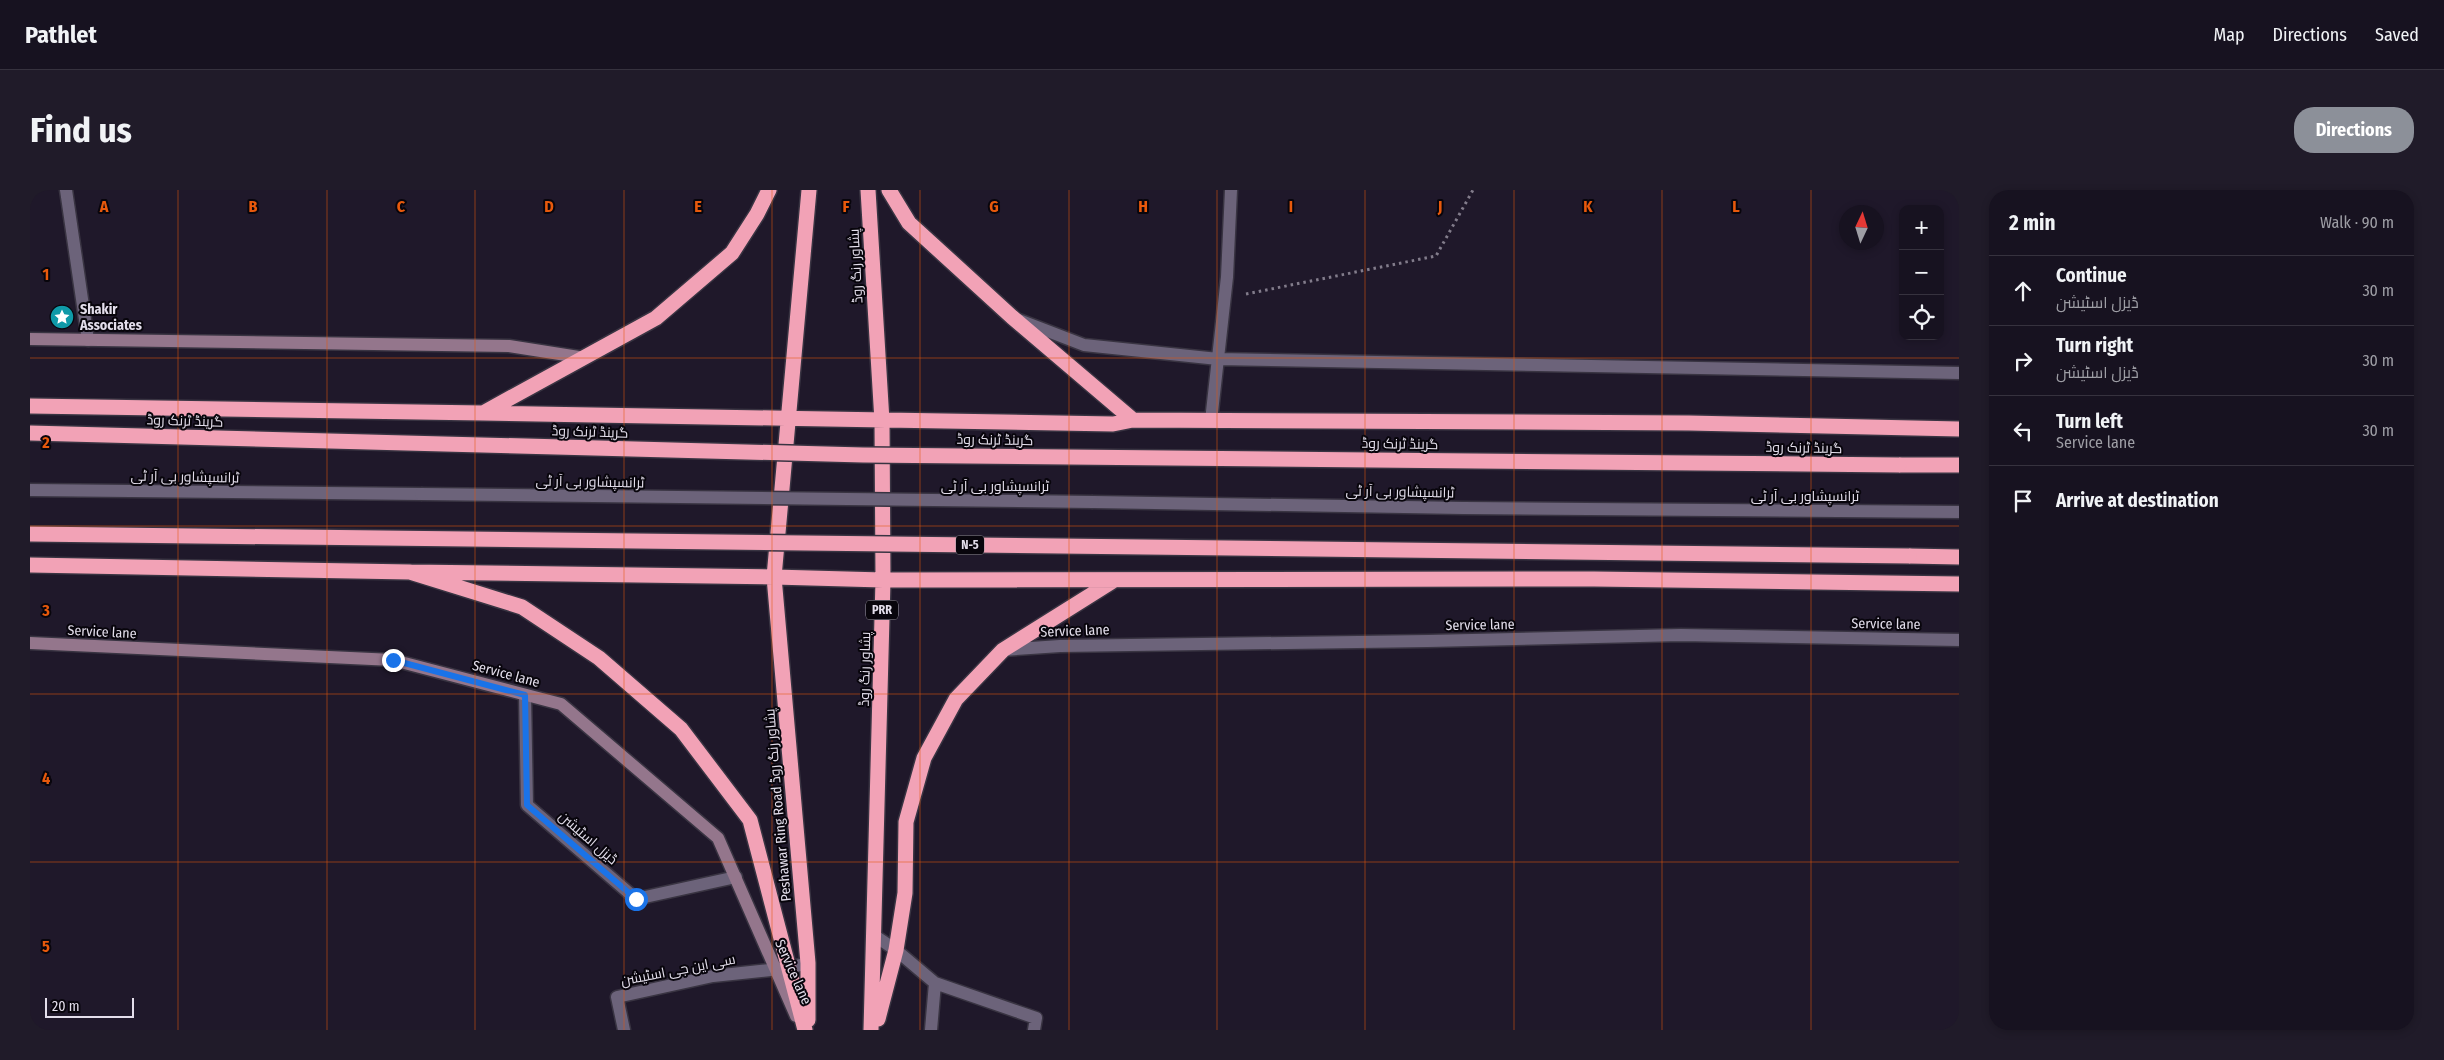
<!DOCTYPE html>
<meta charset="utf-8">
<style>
body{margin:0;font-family:"Fira Sans Condensed",Cairo,sans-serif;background:#201b29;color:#f1f3f6}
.controls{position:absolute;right:15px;top:15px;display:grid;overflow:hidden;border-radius:10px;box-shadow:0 2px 8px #0003}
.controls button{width:45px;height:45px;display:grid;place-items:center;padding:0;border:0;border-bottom:1px solid #36323e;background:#171220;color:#f1f3f6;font:25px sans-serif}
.compass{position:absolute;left:1809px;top:15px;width:45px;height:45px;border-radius:50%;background:#171220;box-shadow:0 2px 8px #0003;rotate:4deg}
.scale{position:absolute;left:15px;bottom:12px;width:89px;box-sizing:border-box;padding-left:5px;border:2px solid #e3deeb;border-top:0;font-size:14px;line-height:18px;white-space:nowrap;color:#e3deeb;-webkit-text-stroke:4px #08050c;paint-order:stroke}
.stop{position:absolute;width:15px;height:15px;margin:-11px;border:4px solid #1a73e8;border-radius:50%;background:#fff}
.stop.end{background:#1a73e8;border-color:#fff;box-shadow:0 1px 5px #0008}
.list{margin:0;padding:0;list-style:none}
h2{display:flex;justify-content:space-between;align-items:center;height:65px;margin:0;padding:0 20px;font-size:21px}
h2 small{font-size:16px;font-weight:400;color:#9e9ea5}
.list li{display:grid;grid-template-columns:32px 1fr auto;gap:15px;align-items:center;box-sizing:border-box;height:70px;padding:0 20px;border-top:1px solid #36323e}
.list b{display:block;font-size:19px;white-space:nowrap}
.list p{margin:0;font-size:16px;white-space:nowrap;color:#9e9ea5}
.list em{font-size:16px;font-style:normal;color:#9e9ea5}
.icon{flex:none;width:28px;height:28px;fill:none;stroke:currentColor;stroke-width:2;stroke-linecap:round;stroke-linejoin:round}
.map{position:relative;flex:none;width:1929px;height:840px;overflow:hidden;border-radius:20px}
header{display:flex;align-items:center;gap:30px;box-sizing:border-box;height:70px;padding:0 25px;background:#171220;border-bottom:1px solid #36323e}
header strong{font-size:24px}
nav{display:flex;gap:28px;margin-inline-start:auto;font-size:18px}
.intro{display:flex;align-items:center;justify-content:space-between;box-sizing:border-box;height:120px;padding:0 30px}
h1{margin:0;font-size:35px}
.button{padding:12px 22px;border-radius:20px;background:#8c9099;color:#fff;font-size:18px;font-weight:700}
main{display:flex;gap:30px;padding:0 30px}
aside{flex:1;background:#171220;border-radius:20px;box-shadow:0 2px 8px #0003}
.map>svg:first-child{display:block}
</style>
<header>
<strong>Pathlet</strong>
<nav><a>Map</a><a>Directions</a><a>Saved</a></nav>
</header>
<div class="intro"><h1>Find us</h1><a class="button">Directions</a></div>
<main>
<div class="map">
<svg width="1929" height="840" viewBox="0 0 1929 840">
<rect width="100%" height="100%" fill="#1f182a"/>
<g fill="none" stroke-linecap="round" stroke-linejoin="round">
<g stroke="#393442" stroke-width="15">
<path id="lane" d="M0 300 391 304
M1063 312 1433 318 1929 322
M495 505 497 615 606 709 706 687
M845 746 866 760 905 793 1006 828 1004 840
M594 840 587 807 683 786 759 778 778 773
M901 840 905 793"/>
</g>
<g stroke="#393442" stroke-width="15">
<path id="street" d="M36 0 58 150
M989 130 1054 155 1188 169 1929 183
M1181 231 1197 87 1201 0
M973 460 1030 456 1398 451 1651 445 1929 450"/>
</g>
<g stroke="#393442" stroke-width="15">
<path id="secondary" d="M0 149 479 156 555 168
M0 453 363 470 531 514 688 648 766 826"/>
</g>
<g stroke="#393442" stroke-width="18">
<path id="highway" d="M838 0 852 231 853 390 841 840
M859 0 879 33 982 127 1103 230
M0 216 453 223 626 128 702 63 727 24 739 0
M453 223C663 226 873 231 1083 234L1103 230 1659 233 1929 239
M1869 275H1929
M1879 366 1929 367
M0 375 380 382 492 417 569 468 651 539 720 630 775 840
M380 382 744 387 853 390 1564 389 1929 394
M848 829 866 760 875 703 876 632 894 568 926 509 973 460 1083 391
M778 830V773L744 387 779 0"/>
</g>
<path stroke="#827c8b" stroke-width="3" stroke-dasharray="2.5 4" stroke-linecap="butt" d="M1216 104 1406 66 1443 0"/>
<use href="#lane" stroke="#6c637a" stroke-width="12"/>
<use href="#street" stroke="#6c637a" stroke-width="12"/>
<use href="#secondary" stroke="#94768c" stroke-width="12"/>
<use href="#highway" stroke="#f2a2b6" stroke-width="15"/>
<g stroke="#393442" stroke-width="15" stroke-linecap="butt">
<path id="lane-bridge" d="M391 304 1063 312"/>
</g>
<g stroke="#393442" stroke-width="18" stroke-linecap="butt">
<path id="highway-bridge" d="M0 243 833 265 1869 275
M0 344 1879 366"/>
</g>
<use href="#lane-bridge" stroke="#6c637a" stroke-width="12"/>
<use href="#highway-bridge" stroke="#f2a2b6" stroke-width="15"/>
</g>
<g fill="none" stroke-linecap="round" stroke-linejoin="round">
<path stroke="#1a73e8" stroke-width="6" d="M363 470 495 505 497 615 606 709"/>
</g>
<path fill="none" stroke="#e8590c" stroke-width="1" stroke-opacity="0.55" d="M148 0V840M297 0V840M445 0V840M594 0V840M742 0V840M890 0V840M1039 0V840M1187 0V840M1335 0V840M1484 0V840M1632 0V840M1781 0V840M0 168H1929M0 336H1929M0 504H1929M0 672H1929"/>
<defs>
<g id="sight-disc" transform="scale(1.25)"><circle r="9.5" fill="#0f9aa8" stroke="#08050c"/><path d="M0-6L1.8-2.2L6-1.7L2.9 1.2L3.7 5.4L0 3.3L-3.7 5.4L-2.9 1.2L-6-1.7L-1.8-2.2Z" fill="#fff"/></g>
</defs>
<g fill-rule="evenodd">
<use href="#sight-disc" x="32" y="127"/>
</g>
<g text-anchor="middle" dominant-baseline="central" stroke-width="4" stroke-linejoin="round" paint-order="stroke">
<g fill="#08050c" stroke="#a19da8" stroke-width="1">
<rect x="926" y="345.5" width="28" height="19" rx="4"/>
<rect x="836" y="410.5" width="32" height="19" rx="4"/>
</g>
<g font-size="12" font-weight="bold" fill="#e3deeb">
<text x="940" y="355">N-5</text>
<text x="852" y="420">PRR</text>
</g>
<g font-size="14" fill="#e3deeb" stroke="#08050c">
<text transform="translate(826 76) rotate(-93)">پشاور رنگ روڈ</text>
<text transform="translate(155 231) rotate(2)">گرینڈ ٹرنک روڈ</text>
<text transform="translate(560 242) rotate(2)">گرینڈ ٹرنک روڈ</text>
<text transform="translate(965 250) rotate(1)">گرینڈ ٹرنک روڈ</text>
<text transform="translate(1370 254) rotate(1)">گرینڈ ٹرنک روڈ</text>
<text transform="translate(1774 258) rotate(1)">گرینڈ ٹرنک روڈ</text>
<text transform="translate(155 287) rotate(1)">ٹرانسپشاور بی آر ٹی</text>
<text transform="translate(560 292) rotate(1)">ٹرانسپشاور بی آر ٹی</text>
<text x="965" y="296">ٹرانسپشاور بی آر ٹی</text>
<text transform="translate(1370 302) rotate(1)">ٹرانسپشاور بی آر ٹی</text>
<text x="1775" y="306">ٹرانسپشاور بی آر ٹی</text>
<text transform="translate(1856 434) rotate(1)">Service lane</text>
<text transform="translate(1450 435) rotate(-1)">Service lane</text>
<text transform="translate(1045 441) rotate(-2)">Service lane</text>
<text transform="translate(72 442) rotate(3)">Service lane</text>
<text transform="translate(835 479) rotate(-89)">پشاور رنگ روڈ</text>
<text transform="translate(476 484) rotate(15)">Service lane</text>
<text transform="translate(748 615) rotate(-95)">Peshawar Ring Road پشاور رنگ روڈ</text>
<text transform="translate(558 648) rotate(41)">ڈیزل اسٹیشن</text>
<text transform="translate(648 780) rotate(-11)">سی این جی اسٹیشن</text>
<text transform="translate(763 782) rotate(66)">Service lane</text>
</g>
<g font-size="14" font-weight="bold" fill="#e3deeb" stroke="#08050c" text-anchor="start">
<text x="50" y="119">Shakir<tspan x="50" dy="16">Associates</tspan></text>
</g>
</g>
<g font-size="16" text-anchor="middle" font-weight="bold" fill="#e8590c" stroke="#08050c" stroke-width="4" stroke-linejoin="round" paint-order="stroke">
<text x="74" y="22">A</text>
<text x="223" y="22">B</text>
<text x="371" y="22">C</text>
<text x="519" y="22">D</text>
<text x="668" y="22">E</text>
<text x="816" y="22">F</text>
<text x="964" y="22">G</text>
<text x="1113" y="22">H</text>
<text x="1261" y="22">I</text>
<text x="1410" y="22">J</text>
<text x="1558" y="22">K</text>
<text x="1706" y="22">L</text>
<text x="16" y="90">1</text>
<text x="16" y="258">2</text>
<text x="16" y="426">3</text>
<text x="16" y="594">4</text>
<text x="16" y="762">5</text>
</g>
</svg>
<div class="controls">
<button>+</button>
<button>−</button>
<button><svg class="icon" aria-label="locate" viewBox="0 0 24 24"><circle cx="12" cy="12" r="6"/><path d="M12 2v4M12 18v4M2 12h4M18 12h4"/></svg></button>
</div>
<svg class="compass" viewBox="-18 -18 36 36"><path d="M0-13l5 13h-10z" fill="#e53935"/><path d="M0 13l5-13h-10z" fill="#9e9ea5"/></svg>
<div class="scale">20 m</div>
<div class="stop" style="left:606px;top:709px"></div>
<div class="stop end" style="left:363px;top:470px"></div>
</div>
<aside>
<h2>2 min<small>Walk · 90 m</small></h2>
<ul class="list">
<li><svg class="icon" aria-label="ahead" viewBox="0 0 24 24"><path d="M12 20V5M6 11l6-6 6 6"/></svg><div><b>Continue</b><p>ڈیزل اسٹیشن</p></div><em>30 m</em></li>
<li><svg class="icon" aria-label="right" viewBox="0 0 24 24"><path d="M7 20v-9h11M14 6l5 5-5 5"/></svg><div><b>Turn right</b><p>ڈیزل اسٹیشن</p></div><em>30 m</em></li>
<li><svg class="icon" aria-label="left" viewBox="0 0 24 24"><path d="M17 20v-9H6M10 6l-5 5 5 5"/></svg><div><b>Turn left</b><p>Service lane</p></div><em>30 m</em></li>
<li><svg class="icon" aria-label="arrive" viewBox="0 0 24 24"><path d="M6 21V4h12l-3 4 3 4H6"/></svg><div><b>Arrive at destination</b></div></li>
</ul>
</aside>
</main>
